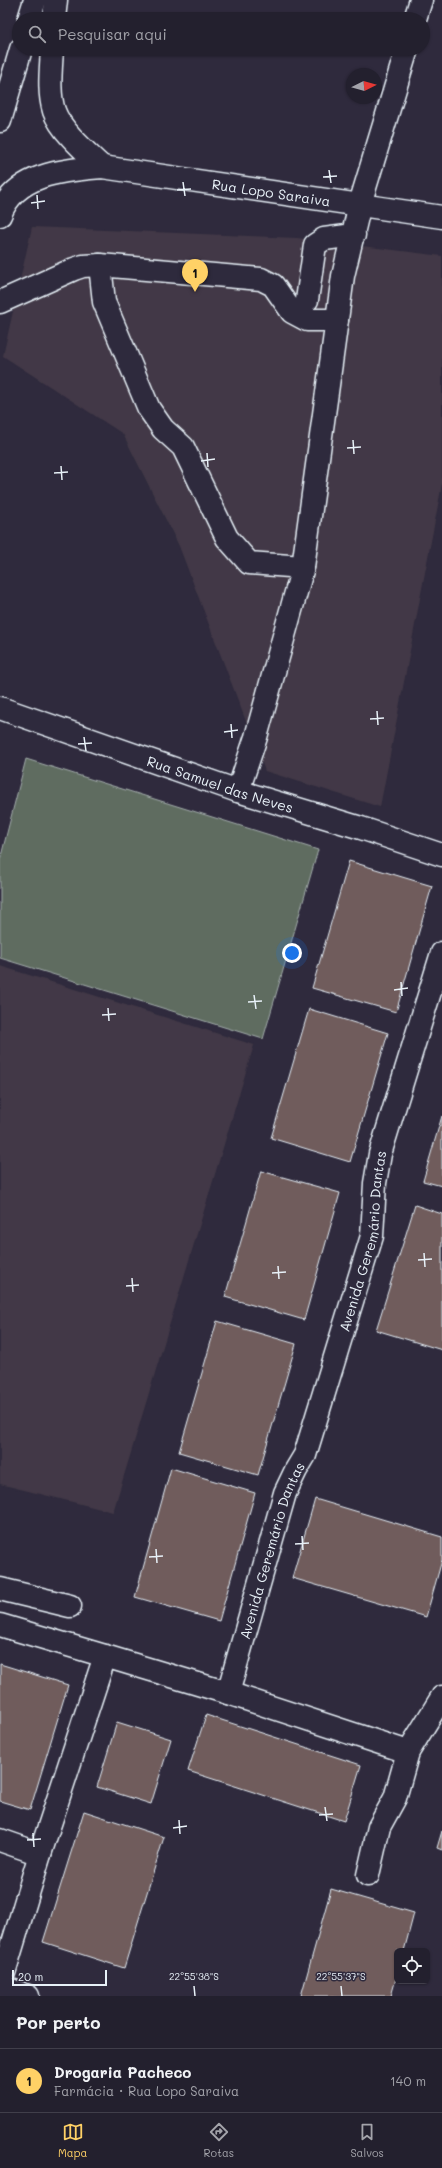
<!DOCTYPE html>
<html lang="pt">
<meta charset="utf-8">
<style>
body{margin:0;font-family:Mali,sans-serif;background:#2f2d3a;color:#f1f3f6}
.controls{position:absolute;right:12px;bottom:12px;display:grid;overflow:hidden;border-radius:6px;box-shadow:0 1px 3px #0004}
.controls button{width:36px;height:36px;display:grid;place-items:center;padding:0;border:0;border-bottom:1px solid #403e4a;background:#23202e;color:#f1f3f6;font:20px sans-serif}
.compass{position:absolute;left:346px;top:68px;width:36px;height:36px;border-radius:50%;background:#23202e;box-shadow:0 1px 3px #0004;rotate:85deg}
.scale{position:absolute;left:12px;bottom:10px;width:95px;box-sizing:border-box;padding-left:4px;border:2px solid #e8f1f8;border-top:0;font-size:11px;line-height:14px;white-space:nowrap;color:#e8f1f8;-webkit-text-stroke:3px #2f2a3d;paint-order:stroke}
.you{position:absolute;left:292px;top:953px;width:14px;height:14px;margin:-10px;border:3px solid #fff;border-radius:50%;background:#1a73e8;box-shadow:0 0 0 6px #1a73e833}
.badge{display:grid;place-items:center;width:26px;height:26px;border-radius:50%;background:#ffd166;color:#111;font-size:13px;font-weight:700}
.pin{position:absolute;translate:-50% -33px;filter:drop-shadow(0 1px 2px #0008)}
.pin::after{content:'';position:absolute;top:21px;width:14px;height:12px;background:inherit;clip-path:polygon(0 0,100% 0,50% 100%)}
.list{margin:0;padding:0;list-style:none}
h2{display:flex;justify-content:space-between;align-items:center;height:52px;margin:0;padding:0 16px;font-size:17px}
h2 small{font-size:13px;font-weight:400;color:#a3a3aa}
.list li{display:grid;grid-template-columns:26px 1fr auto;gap:12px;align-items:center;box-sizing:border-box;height:64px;padding:0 16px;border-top:1px solid #403e4a}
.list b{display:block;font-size:15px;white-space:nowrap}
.list p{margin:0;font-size:13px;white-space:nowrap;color:#a3a3aa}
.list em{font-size:13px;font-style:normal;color:#a3a3aa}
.icon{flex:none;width:22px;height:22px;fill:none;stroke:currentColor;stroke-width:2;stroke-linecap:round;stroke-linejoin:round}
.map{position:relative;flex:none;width:442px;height:1996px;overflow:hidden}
.search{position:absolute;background:#23202e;box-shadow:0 1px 3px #0004;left:12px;right:12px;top:12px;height:44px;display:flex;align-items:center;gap:10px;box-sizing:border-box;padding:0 14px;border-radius:22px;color:#a3a3aa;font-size:15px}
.sheet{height:116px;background:#23202e}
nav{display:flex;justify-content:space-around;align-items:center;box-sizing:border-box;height:56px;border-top:1px solid #403e4a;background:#23202e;font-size:11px;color:#a3a3aa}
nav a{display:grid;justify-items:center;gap:2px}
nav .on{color:#ffd166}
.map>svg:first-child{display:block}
</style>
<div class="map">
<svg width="442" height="1996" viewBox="0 0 442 1996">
<rect width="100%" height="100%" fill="#2f2a3d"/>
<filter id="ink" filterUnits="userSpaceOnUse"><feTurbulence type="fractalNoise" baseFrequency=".025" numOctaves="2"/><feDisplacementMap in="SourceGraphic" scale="8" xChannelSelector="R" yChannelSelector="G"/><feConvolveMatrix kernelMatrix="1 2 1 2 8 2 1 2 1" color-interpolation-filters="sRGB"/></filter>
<g filter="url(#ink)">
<path fill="#423946" d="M32 227 297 238 442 256V484L380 807 265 771 179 546 123 434 3 356Z
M0 966 254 1045 113 1512 0 1484Z"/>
<path fill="#5f6c61" stroke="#a4aeac" d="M26 759 318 850 263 1039 0 958V860Z"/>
<path fill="#6f5c5c" stroke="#e8f1f8" d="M349 861 432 886 396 1012 312 988Z
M309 1009 388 1033 350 1162 271 1138Z
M442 1116V1186L423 1181Z
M261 1171 340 1193 304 1320 225 1297Z
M415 1205 442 1214V1350L376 1330Z
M217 1321 296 1344 258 1475 179 1452Z
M171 1468 255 1493 219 1621 135 1597Z
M315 1499 442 1537V1560L426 1617 292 1578Z
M0 1664 68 1685 30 1810 0 1801Z
M206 1715 361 1765 344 1821 188 1771Z
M117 1722 171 1739 151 1804 97 1787Z
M84 1811 164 1837 124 1968 43 1942Z
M442 1831V1850L437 1848Z
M331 1889 414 1913 404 1951H397V1975L391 1996H301Z"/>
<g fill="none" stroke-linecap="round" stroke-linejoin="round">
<g stroke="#e8f1f8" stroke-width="25">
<g id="minor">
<path d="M415 19 421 0"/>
<path d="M100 265 104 302 149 409 163 429 183 447 227 538 249 563 303 567"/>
<path d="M307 300 315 245 324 239 354 235"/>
<path d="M0 302 74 269 83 266 100 265 261 279 273 285 292 312 307 320H337"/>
<path id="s1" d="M0 708 238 791 361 828 442 855"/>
<path d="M238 791 256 737 303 567 343 276 360 204 407 49"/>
<path d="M0 1589 70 1606"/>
<path d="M0 1625 105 1656"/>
<path d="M228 1693 408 1752"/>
<path d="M0 1840 40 1854"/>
<path d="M368 1875 379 1827 395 1798 408 1752 442 1697"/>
<path id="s2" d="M0 1986 40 1854 105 1656 228 1693 285 1493 296 1470 305 1455 372 1236 375 1183 380 1154 442 953"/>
<path d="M0 1986 28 1996"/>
</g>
</g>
<g stroke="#e8f1f8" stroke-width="25">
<g id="major">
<path d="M29 19 35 0"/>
<path d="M54 19 56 0"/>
<path d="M52 49C51 69 48 92 54 111 61 131 87 153 102 167"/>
<path d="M0 121 21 49"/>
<path id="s3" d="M0 215C15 173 65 170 102 167L442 217"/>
</g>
</g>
<use href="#minor" stroke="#2f2a3d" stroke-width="22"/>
<use href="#major" stroke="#2f2a3d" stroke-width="22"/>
</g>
</g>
<path fill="none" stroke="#e8f1f8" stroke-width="1.5" d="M329 170 331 183M323 177 337 176M183 182 185 196M177 190 191 189M37 195 38 209M31 203 45 201M353 440 354 454M347 448 361 447M207 453 208 467M201 461 215 459M61 466 62 480M54 473 68 472M377 711 378 725M370 719 384 718M231 724 232 738M224 732 238 730M84 737 86 751M78 744 92 743M401 982 402 996M394 990 408 988M254 995 256 1009M248 1002 262 1001M108 1008 109 1021M102 1015 116 1014M424 1253 425 1267M418 1260 432 1259M278 1266 279 1279M272 1273 286 1272M132 1278 133 1292M126 1286 139 1285M302 1536 303 1550M295 1544 309 1543M156 1549 157 1563M149 1557 163 1556M325 1807 327 1821M319 1815 333 1814M179 1820 180 1834M173 1828 187 1826M33 1833 34 1847M27 1840 41 1839M194 1986 195 1996M341 1986 342 1996"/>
<g text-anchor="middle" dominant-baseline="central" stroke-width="3" stroke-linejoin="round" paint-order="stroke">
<g font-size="14" fill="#e8f1f8" stroke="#2f2a3d">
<text stroke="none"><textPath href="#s3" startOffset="291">Rua Lopo Saraiva</textPath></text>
<text stroke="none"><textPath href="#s1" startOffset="233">Rua Samuel das Neves</textPath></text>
<text stroke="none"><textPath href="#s2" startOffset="948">Avenida Geremário Dantas</textPath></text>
<text stroke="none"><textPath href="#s2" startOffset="624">Avenida Geremário Dantas</textPath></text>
</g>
</g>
<g font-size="10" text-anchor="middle" fill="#e8f1f8" stroke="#2f2a3d" stroke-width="3" stroke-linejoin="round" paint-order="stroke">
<text x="194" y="1980">22°55'38"S</text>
<text x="341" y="1980">22°55'37"S</text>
</g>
</svg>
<div class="controls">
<button><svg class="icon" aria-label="locate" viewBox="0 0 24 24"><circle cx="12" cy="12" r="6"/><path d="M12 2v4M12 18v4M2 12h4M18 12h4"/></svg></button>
</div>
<svg class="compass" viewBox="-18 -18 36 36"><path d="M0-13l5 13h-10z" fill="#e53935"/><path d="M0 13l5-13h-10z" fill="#a3a3aa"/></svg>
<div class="scale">20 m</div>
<div class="you"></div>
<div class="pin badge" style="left:195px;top:292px">1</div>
<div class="search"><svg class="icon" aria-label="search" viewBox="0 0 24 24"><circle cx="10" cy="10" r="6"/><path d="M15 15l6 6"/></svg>Pesquisar aqui</div>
</div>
<section class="sheet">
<h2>Por perto<small></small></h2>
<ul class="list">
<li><span class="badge">1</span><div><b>Drogaria Pacheco</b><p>Farmácia · Rua Lopo Saraiva</p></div><em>140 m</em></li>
</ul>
</section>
<nav>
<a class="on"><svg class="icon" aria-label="map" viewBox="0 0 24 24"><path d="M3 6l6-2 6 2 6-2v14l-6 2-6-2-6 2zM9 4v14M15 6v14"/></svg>Mapa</a>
<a><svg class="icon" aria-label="directions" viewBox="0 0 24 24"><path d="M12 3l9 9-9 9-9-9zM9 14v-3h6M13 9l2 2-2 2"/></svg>Rotas</a>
<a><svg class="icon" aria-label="saved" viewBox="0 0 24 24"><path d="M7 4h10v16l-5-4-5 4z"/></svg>Salvos</a>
</nav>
